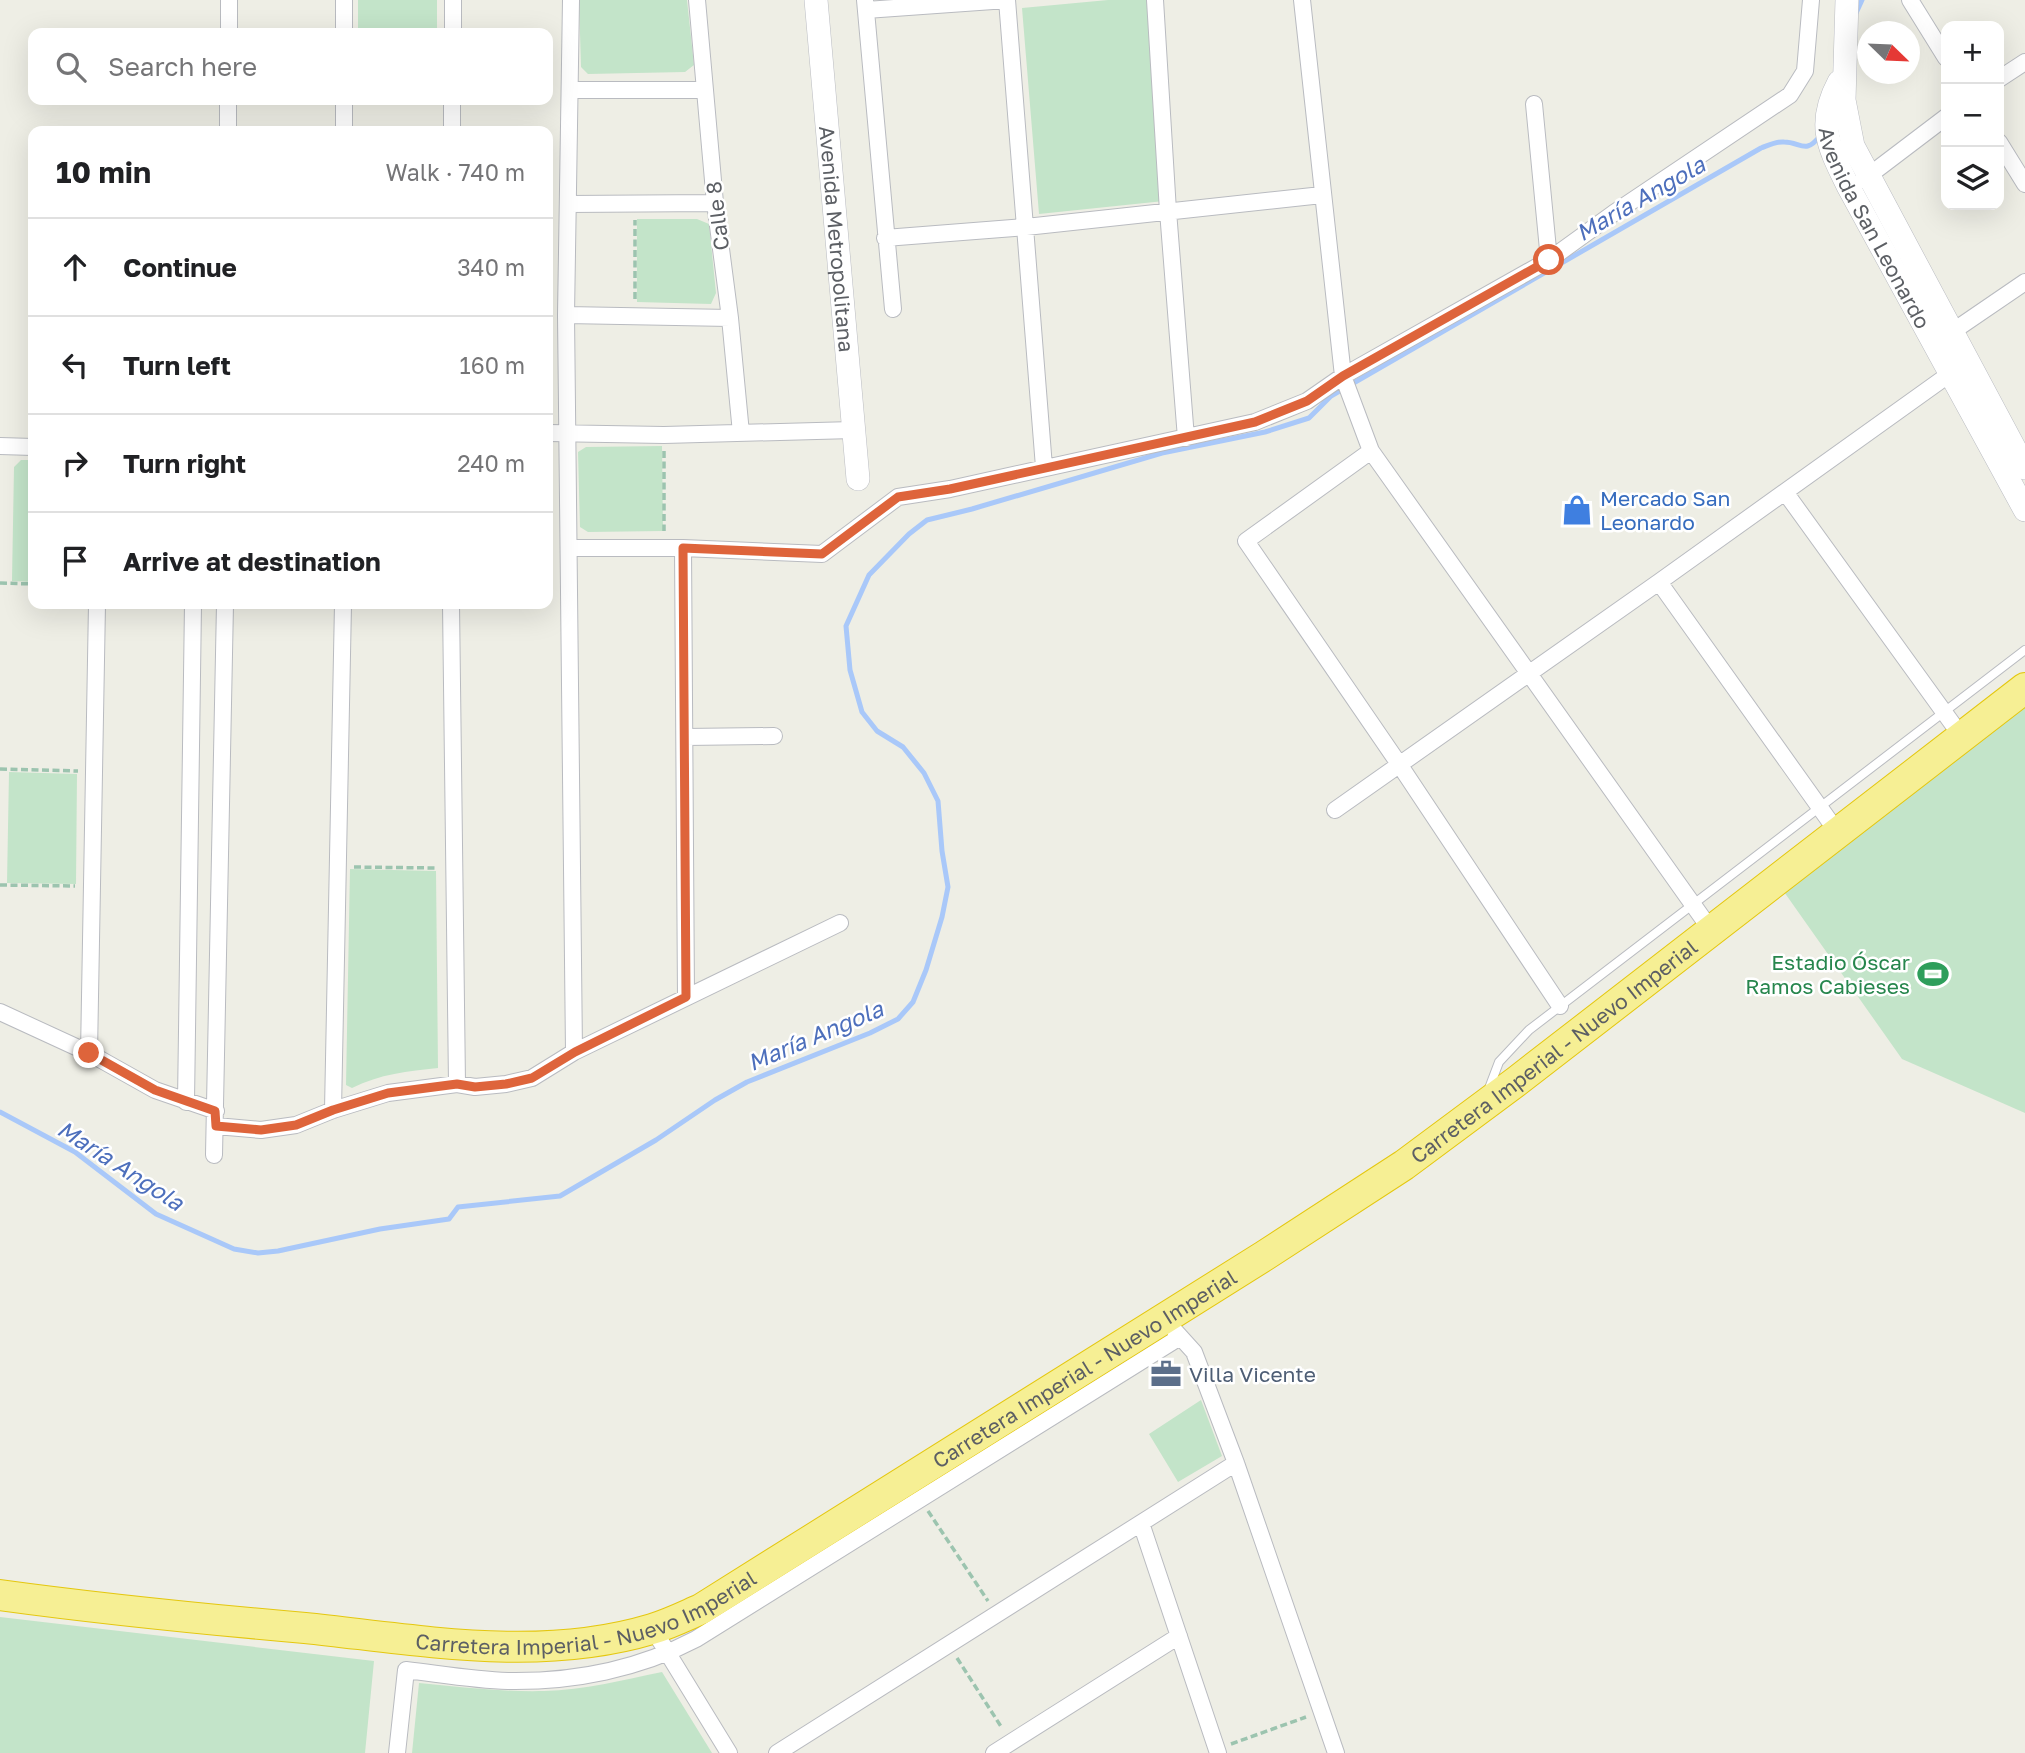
<!DOCTYPE html>
<meta charset="utf-8">
<style>
body{margin:0;font-family:"Golos Text",sans-serif;background:#f6f6f6;color:#202124}
.controls{position:absolute;right:21px;top:21px;display:grid;overflow:hidden;border-radius:14px;box-shadow:0 7px 28px #0002}
.controls button{width:63px;height:63px;display:grid;place-items:center;padding:0;border:0;border-bottom:2px solid #e0e0e0;background:#fff;color:#202124;font:35px sans-serif}
.compass{position:absolute;left:1857px;top:21px;width:63px;height:63px;border-radius:50%;background:#fff;box-shadow:0 7px 28px #0002;rotate:113deg}
.stop{position:absolute;width:21px;height:21px;margin:-16px;border:5px solid #de643b;border-radius:50%;background:#fff}
.stop.end{background:#de643b;border-color:#fff;box-shadow:0 2px 7px #0008}
.list{margin:0;padding:0;list-style:none}
h2{display:flex;justify-content:space-between;align-items:center;height:91px;margin:0;padding:0 28px;font-size:30px}
h2 small{font-size:23px;font-weight:400;color:#757577}
.list li{display:grid;grid-template-columns:46px 1fr auto;gap:21px;align-items:center;box-sizing:border-box;height:98px;padding:0 28px;border-top:2px solid #e0e0e0}
.list b{display:block;font-size:26px;white-space:nowrap}
.list em{font-size:23px;font-style:normal;color:#757577}
.icon{flex:none;width:38px;height:38px;fill:none;stroke:currentColor;stroke-width:2;stroke-linecap:round;stroke-linejoin:round}
.map{position:relative;flex:none;width:2025px;height:1753px;overflow:hidden}
.search{position:absolute;background:#fff;box-shadow:0 7px 28px #0002;left:28px;top:28px;width:525px;height:77px;display:flex;align-items:center;gap:18px;box-sizing:border-box;padding:0 24px;border-radius:14px;color:#757577;font-size:26px}
.panel{position:absolute;background:#fff;box-shadow:0 7px 28px #0002;left:28px;top:126px;width:525px;height:483px;border-radius:14px}
.map>svg:first-child{display:block}
</style>
<div class="map">
<svg width="2025" height="1753" viewBox="0 0 2025 1753">
<rect width="100%" height="100%" fill="#eeeee5"/>
<path fill="#c3e4c9" d="M358 0H437V33H358Z
M579 0H687L694 65 685 72 588 74 581 67Z
M1108 0H1147L1164 201 1039 214 1022 8Z
M637 219H697L709 224 716 293 711 304 637 302Z
M662 446 663 531 588 532 580 527 578 452 586 447Z
M21 460H33V582L12 581 14 467Z
M2025 699V1113L1902 1059 1782 889Z
M9 772 77 774 76 884 7 883Z
M350 869 436 871 438 1068C408 1071 380 1074 352 1088L346 1085Z
M1201 1400 1222 1456 1178 1482 1149 1434Z
M0 1617 374 1661 365 1753H0Z
M662 1672 712 1753H412L419 1683C461 1687 502 1692 544 1691 584 1690 623 1680 662 1672Z"/>
<g fill="none" stroke-linecap="round" stroke-linejoin="round">
<path stroke="#a9c8f9" stroke-width="5" d="M1856 13 1862 0
M0 1112 75 1152 156 1214 234 1249 258 1253 278 1251 380 1229 449 1219 458 1207 560 1196 656 1140 715 1100 747 1082 870 1033 898 1019 913 1002 926 970 942 917 948 887 942 851 938 801 924 773 903 747 877 731 862 712 850 670 846 626 869 575 909 534 927 520 972 509 1162 453 1265 432 1309 418 1331 396 1761 148C1767 146 1776 141 1784 142 1801 142 1805 155 1820 136"/>
<g stroke="#b9bbc0" stroke-width="10">
<path id="lane" d="M1488 1091 1499 1062 1529 1030 2025 650"/>
</g>
<g stroke="#b9bbc0" stroke-width="18">
<path id="street" d="M344 0V33
M571 0 566 315 574 1052
M697 0 715 203 730 318 741 433
M865 0 893 309
M1007 0 1044 467
M1155 0 1168 211 1186 438
M1302 0 1343 376 1371 451 1711 930
M1910 0 1946 58
M866 10 1007 0
M229 33V0
M453 33V0
M1999 79 2025 62
M570 90H705
M344 100V131
M1534 104 1549 260
M228 131V100
M452 131V100
M1999 142 2025 184
M1863 180 1946 117
M568 204 715 203
M885 238 1026 227 1322 195
M566 315 730 318
M1946 336 2025 282
M548 433 664 435 853 430
M0 446 33 447
M1371 451 1246 541 1399 764 1560 1006
M1785 492 1962 737
M570 548H683L822 554 898 497 950 489 1255 422 1307 401 1343 376 1549 260 1614 213 1790 95 1805 71 1811 0
M683 548 686 997
M1659 582 1838 833
M451 604 457 1084
M685 737 774 736
M1335 810 1659 582 1958 368
M0 1012 89 1053 155 1090 216 1111
M89 1053 97 604
M186 1102 193 604
M333 1110 343 604
M216 1126 261 1130 296 1125 333 1110 388 1093 457 1084 475 1087 506 1084 532 1078 574 1052 840 923
M214 1155 225 604
M1175 1331 1194 1352 1236 1463 1336 1753
M1141 1523 1218 1753
M653 1629 729 1753
M397 1753 406 1670C440 1674 474 1680 508 1681 573 1682 639 1669 696 1639L1180 1337
M777 1753 1236 1463
M994 1753 1179 1636"/>
</g>
<g stroke="#babcc2" stroke-width="24">
<g id="secondary">
<path id="s1" d="M816 0 858 479"/>
<path d="M1847 0 1844 100 1853 146 2025 468"/>
<path id="s2" d="M1839 82C1816 125 1829 147 1848 186L2025 510"/>
</g>
</g>
<g stroke="#e4c70f" stroke-width="32">
<g id="highway">
<path id="s3" d="M0 1595C102 1609 203 1619 305 1628 420 1640 539 1663 652 1629 669 1624 685 1616 701 1609L1264 1256 1404 1165 1517 1081 2025 688"/>
</g>
</g>
<path stroke="#9cc4af" stroke-width="3.5" stroke-dasharray="7 3.5" stroke-linecap="butt" d="M635 299V220
M664 451V531
M0 583 33 584
M0 769 78 771
M354 867 437 868
M0 885 75 886
M928 1511 988 1601
M957 1658 1002 1728
M1231 1744 1306 1717"/>
<use href="#lane" stroke="#fff" stroke-width="8"/>
<use href="#street" stroke="#fff" stroke-width="16"/>
<use href="#secondary" stroke="#fff" stroke-width="23"/>
<use href="#highway" stroke="#f6ef94" stroke-width="30"/>
</g>
<g fill="none" stroke-linecap="round" stroke-linejoin="round">
<path stroke="#de643b" stroke-width="9" d="M89 1053 155 1090 215 1111 216 1126 261 1130 296 1125 333 1110 388 1093 457 1084 475 1087 506 1084 532 1078 575 1052 686 997 683 548 822 554 898 497 950 489 1255 422 1307 401 1343 376 1549 260"/>
</g>
<defs>
<g id="shop-bare" transform="scale(2.415)"><path d="M-5-2.5h2.3a2.7 3.5 0 0 1 5.4 0H5L5.5 6h-11ZM-1.5-2.5h3a1.5 2.3 0 0 0-3 0Z" fill="#3f7fe0" stroke="#fff" stroke-width="2.5" paint-order="stroke"/></g>
<g id="stadium-bare" transform="scale(2.415)"><path d="M0-5a6.5 5 0 1 0 0 10a6.5 5 0 1 0 0-10ZM-3.5-1.8h7v3.6h-7Z" fill="#2e9e5b" stroke="#fff" stroke-width="2.5" paint-order="stroke"/></g>
<g id="office-bare" transform="scale(2.415)"><path d="M-6-3h4V-5.5h4V-3h4V5H-6ZM-1-4.5V-3h2v-1.5ZM-6 0V1H6V0Z" fill="#5c6f8a" stroke="#fff" stroke-width="2.5" paint-order="stroke"/></g>
</defs>
<g fill-rule="evenodd">
<use href="#shop-bare" x="1577" y="510"/>
<use href="#stadium-bare" x="1933" y="974"/>
<use href="#office-bare" x="1166" y="1374"/>
</g>
<g text-anchor="middle" dominant-baseline="central" stroke-width="5" stroke-linejoin="round" paint-order="stroke">
<g font-size="21" fill="#5c5f64" stroke="#fff">
<text transform="translate(717 216) rotate(-97)">Calle 8</text>
<text stroke="none"><textPath href="#s2" startOffset="159">Avenida San Leonardo</textPath></text>
<text stroke="none"><textPath href="#s1" startOffset="240">Avenida Metropolitana</textPath></text>
<text stroke="none"><textPath href="#s3" startOffset="1729">Carretera Imperial - Nuevo Imperial</textPath></text>
<text stroke="none"><textPath href="#s3" startOffset="1162">Carretera Imperial - Nuevo Imperial</textPath></text>
<text stroke="none"><textPath href="#s3" startOffset="595">Carretera Imperial - Nuevo Imperial</textPath></text>
</g>
<g font-size="21" fill="#366cbe" stroke="#fff" text-anchor="start">
<text x="1600" y="498">Mercado San<tspan x="1600" dy="24">Leonardo</tspan></text>
</g>
<g font-size="21" fill="#27864d" stroke="#fff" text-anchor="end">
<text x="1910" y="962">Estadio Óscar<tspan x="1910" dy="24">Ramos Cabieses</tspan></text>
</g>
<g font-size="21" fill="#4e5e75" stroke="#fff" text-anchor="start">
<text x="1189" y="1374">Villa Vicente</text>
</g>
<g font-size="23" font-style="italic" fill="#4d6fbc" stroke="#fff">
<text transform="translate(1640 198) rotate(-30)">María Angola</text>
<text transform="translate(815 1035) rotate(-23)">María Angola</text>
<text transform="translate(121 1165) rotate(33)">María Angola</text>
</g>
</g>
</svg>
<div class="controls">
<button>+</button>
<button>−</button>
<button><svg class="icon" aria-label="layers" viewBox="0 0 24 24"><path d="M12 4l9 5-9 5-9-5zM3 14l9 5 9-5"/></svg></button>
</div>
<svg class="compass" viewBox="-18 -18 36 36"><path d="M0-13l5 13h-10z" fill="#e53935"/><path d="M0 13l5-13h-10z" fill="#757577"/></svg>
<div class="stop" style="left:1549px;top:260px"></div>
<div class="stop end" style="left:89px;top:1053px"></div>
<div class="search"><svg class="icon" aria-label="search" viewBox="0 0 24 24"><circle cx="10" cy="10" r="6"/><path d="M15 15l6 6"/></svg>Search here</div>
<section class="panel">
<h2>10 min<small>Walk · 740 m</small></h2>
<ul class="list">
<li><svg class="icon" aria-label="ahead" viewBox="0 0 24 24"><path d="M12 20V5M6 11l6-6 6 6"/></svg><div><b>Continue</b></div><em>340 m</em></li>
<li><svg class="icon" aria-label="left" viewBox="0 0 24 24"><path d="M17 20v-9H6M10 6l-5 5 5 5"/></svg><div><b>Turn left</b></div><em>160 m</em></li>
<li><svg class="icon" aria-label="right" viewBox="0 0 24 24"><path d="M7 20v-9h11M14 6l5 5-5 5"/></svg><div><b>Turn right</b></div><em>240 m</em></li>
<li><svg class="icon" aria-label="arrive" viewBox="0 0 24 24"><path d="M6 21V4h12l-3 4 3 4H6"/></svg><div><b>Arrive at destination</b></div></li>
</ul>
</section>
</div>
